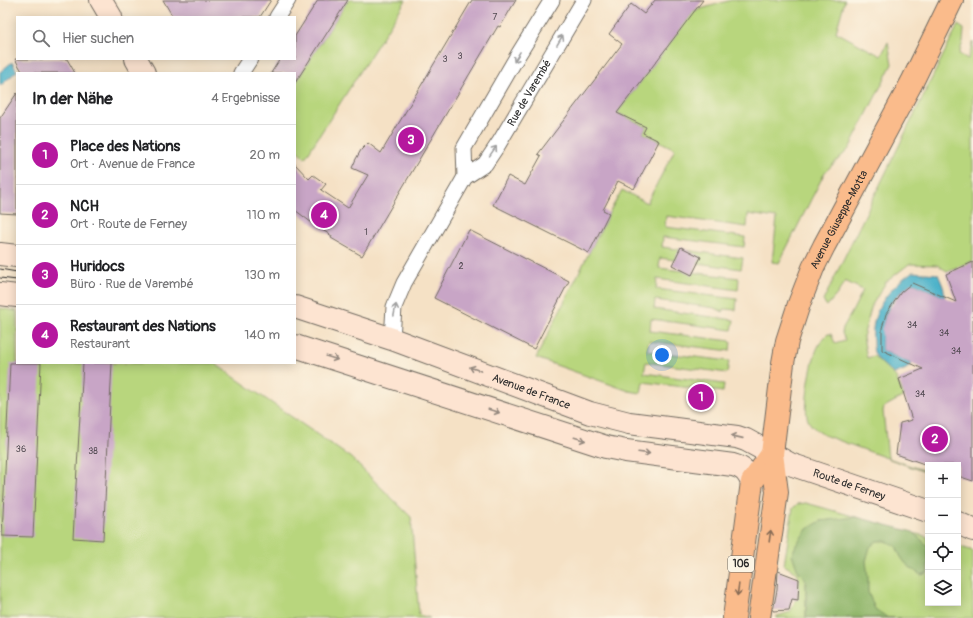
<!DOCTYPE html>
<html lang="de">
<meta charset="utf-8">
<style>
body{margin:0;font-family:Pangolin,sans-serif;background:#f2f2f2;color:#202124}
.controls{position:absolute;right:12px;bottom:12px;display:grid;overflow:hidden;border-radius:0px;box-shadow:0 2px 10px #0003}
.controls button{width:36px;height:36px;display:grid;place-items:center;padding:0;border:0;border-bottom:1px solid #e0e0e0;background:#fff;color:#202124;font:20px sans-serif}
.you{position:absolute;left:662px;top:355px;width:14px;height:14px;margin:-10px;border:3px solid #fff;border-radius:50%;background:#1a73e8;box-shadow:0 0 0 6px #1a73e833}
.badge{display:grid;place-items:center;width:26px;height:26px;border-radius:50%;background:#b5179e;color:#fff;font-size:13px;font-weight:700}
.pin{position:absolute;translate:-50% -50%;border:2px solid #fff;box-shadow:0 1px 4px #0006}
.list{margin:0;padding:0;list-style:none}
h2{display:flex;justify-content:space-between;align-items:center;height:52px;margin:0;padding:0 16px;font-size:17px}
h2 small{font-size:13px;font-weight:400;color:#757577}
.list li{display:grid;grid-template-columns:26px 1fr auto;gap:12px;align-items:center;box-sizing:border-box;height:60px;padding:0 16px;border-top:1px solid #e0e0e0}
.list b{display:block;font-size:15px;white-space:nowrap}
.list p{margin:0;font-size:13px;white-space:nowrap;color:#757577}
.list em{font-size:13px;font-style:normal;color:#757577}
.icon{flex:none;width:22px;height:22px;fill:none;stroke:currentColor;stroke-width:2;stroke-linecap:round;stroke-linejoin:round}
.map{position:relative;flex:none;width:973px;height:618px;overflow:hidden}
.search{position:absolute;background:#fff;box-shadow:0 2px 10px #0003;left:16px;top:16px;width:280px;height:44px;display:flex;align-items:center;gap:10px;box-sizing:border-box;padding:0 14px;border-radius:0px;color:#757577;font-size:15px}
.panel{position:absolute;background:#fff;box-shadow:0 2px 10px #0003;left:16px;top:72px;width:280px;height:292px;border-radius:0px}
.map>svg:first-child{display:block}
</style>
<div class="map">
<svg width="973" height="618" viewBox="0 0 973 618">
<rect width="100%" height="100%" fill="#fcf5e5"/>
<filter id="ink" filterUnits="userSpaceOnUse"><feTurbulence type="fractalNoise" baseFrequency=".025" numOctaves="2"/><feDisplacementMap in="SourceGraphic" scale="8" xChannelSelector="R" yChannelSelector="G"/><feConvolveMatrix kernelMatrix="1 2 1 2 8 2 1 2 1" color-interpolation-filters="sRGB"/></filter>
<filter id="wash" filterUnits="userSpaceOnUse"><feTurbulence type="fractalNoise" baseFrequency=".012" numOctaves="4" result="noise"/><feDisplacementMap in="SourceGraphic" scale="16" xChannelSelector="R" yChannelSelector="G"/><feGaussianBlur stdDeviation="0.9" result="paint"/><feColorMatrix in="noise" values="0 0 0 0 0 0 0 0 0 0 0 0 0 0 0 0 0 1.4 0 .05"/><feComposite in="paint" operator="in"/></filter>
<g filter="url(#wash)">
<rect width="100%" height="100%" fill="#f5e1c5"/>
<path fill="#b8d67d" stroke="#728054" d="M348 0H406L305 158 295 148V83Z
M731 0H845L836 32 881 56 888 42 892 64 849 149 825 172 779 263 772 262 777 218 748 214 747 227 666 216 665 227 745 237 744 247 663 237 662 247 743 258 741 269 660 258 659 268 739 278 738 290 657 279 656 289 737 299 736 310 725 309 723 312 715 308 655 300 654 309 734 320 732 330 651 319 650 331 731 341 730 351 649 341 647 351 729 361 727 373 646 362 644 373 724 384 723 392 643 382 641 393 629 391 536 358 609 213 622 190 647 203 675 149 643 133 646 127 617 113 694 11Z
M958 25 964 29 963 42 959 54 968 59 973 42V261L947 271 937 265 909 264 886 282 872 305 863 337 867 358 874 356 896 377 904 396 884 407 883 411 888 458 928 472V473L824 435C818 431 811 427 808 420 803 408 811 367 815 355 817 347 822 339 828 334H831L835 343 845 340 842 333 843 328 853 310 863 290 845 281 838 293 827 306 823 301Z
M0 308 17 311V363H214L351 458 411 517 419 615 430 618H0Z
M806 503 928 537V603H958V546L973 551V618H828L833 520 821 521 797 569 806 580V618H777V616L790 612C798 597 799 590 797 573L784 565 793 508 798 504Z"/>
<path fill="#92b76c" stroke="#5e714c" d="M856 517 913 532 928 546V573L921 575C907 566 902 562 896 546L886 541H877L870 547 866 561 868 577V592L875 609 888 618H901H806V580L797 569 792 554 796 545 807 529 821 521Z"/>
<path fill="#4ab1c9" stroke="#3a6e7a" d="M12 62 17 71 0 86V72Z
M912 272 938 274C941 282 946 290 944 299L942 296 912 283C885 303 882 317 882 350L912 364 906 369 894 374C888 368 880 363 876 356 873 352 873 346 873 341 870 311 889 288 912 272Z"/>
<g id="blocks">
<path fill="#c8a5c6" d="M163 0H271L260 17H173Z
M318 0H348L295 83V73H271L280 59H295V36Z
M472 0H516L500 27 498 26 362 256 331 238 332 236 316 226 295 210V164L309 179 313 175 326 184 321 190 348 208 368 175 352 168 356 159 361 150 368 143 381 153Z
M655 0H703L617 113 646 127 643 133 659 141 634 189 618 181 603 210 609 213 589 253 493 205 508 176 525 185 541 156 538 154 622 44 609 34 631 4 644 14Z
M15 59H67L75 73H23Z
M17 93V214L0 213V118Z
M469 230 569 281 534 349 434 298Z
M681 247 701 257 692 275 672 265Z
M973 262V481L958 476V465H927L896 454 900 423 912 420 899 379 923 369 882 350V328L886 314 901 292 912 283 956 302 946 274Z
M10 363H41L33 537 2 536Z
M83 363H112L103 540 73 538Z
M778 571 799 579 798 600 792 599 789 610 773 611 777 590Z"/>
</g>
</g>
<g filter="url(#ink)">
<use href="#blocks" fill-opacity="0" stroke="#726b61" stroke-width="1"/>
<g fill="none" stroke-linecap="round" stroke-linejoin="round">
<g stroke="#726b61" stroke-width="17">
<g id="street">
<path d="M277 17 288 0"/>
<path d="M241 73 250 59"/>
<path d="M465 177 464 148 518 55 552 0"/>
<path id="s1" d="M392 339 394 307 404 283 465 177 485 164 499 143 584 0"/>
</g>
</g>
<g stroke="#726b61" stroke-width="24">
<g id="secondary">
<path d="M101 0 111 17"/>
<path d="M136 59 144 73"/>
<path d="M0 254 17 256"/>
<path d="M0 294 17 296"/>
<path id="s2" d="M295 307 392 339 590 413 629 423 737 437 746 440 790 464 928 511"/>
<path d="M295 346 606 447 626 451 733 465C744 468 747 472 752 482"/>
<path d="M958 523 973 530"/>
</g>
</g>
<g stroke="#726b61" stroke-width="24">
<g id="primary">
<path d="M734 618 752 482 772 454"/>
<path id="s3" d="M759 618 777 492 772 454 783 363 787 341 799 304 813 268 824 246 912 82 952 0"/>
</g>
</g>
<use href="#street" stroke="#fff" stroke-width="15"/>
<use href="#secondary" stroke="#fde4d1" stroke-width="22"/>
<use href="#primary" stroke="#fabb8b" stroke-width="22"/>
<path stroke="#2b2b2b" stroke-width="1" d="M0 269 17 272
M0 278 17 280"/>
</g>
<defs><path id="oneway-shaft" d="M-6 0H5M1.5-3L5.5 0L1.5 3" fill="none" stroke-width="1.6" stroke-linecap="round" stroke-linejoin="round"/></defs>
<g stroke="#a0a0a0">
<use href="#oneway-shaft" transform="translate(560 40) rotate(-60)"/>
<use href="#oneway-shaft" transform="translate(517 57) rotate(121)"/>
<use href="#oneway-shaft" transform="translate(493 151) rotate(-55)"/>
<use href="#oneway-shaft" transform="translate(395 310) rotate(-79)"/>
</g>
<g stroke="#94887e">
<use href="#oneway-shaft" transform="translate(332 358) rotate(18)"/>
<use href="#oneway-shaft" transform="translate(475 369) rotate(-160)"/>
<use href="#oneway-shaft" transform="translate(494 411) rotate(18)"/>
<use href="#oneway-shaft" transform="translate(737 437) rotate(-167)"/>
<use href="#oneway-shaft" transform="translate(580 439) rotate(17)"/>
<use href="#oneway-shaft" transform="translate(644 453) rotate(7)"/>
</g>
<g stroke="#886c56">
<use href="#oneway-shaft" transform="translate(770 536) rotate(-82)"/>
<use href="#oneway-shaft" transform="translate(738 590) rotate(98)"/>
</g>
</g>
<g text-anchor="middle" dominant-baseline="central" stroke-width="3" stroke-linejoin="round" paint-order="stroke">
<g font-size="9" fill="#524a52">
<text x="495" y="17">7</text>
<text x="460" y="56">3</text>
<text x="445" y="59">3</text>
<text x="366" y="232">1</text>
<text x="461" y="266">2</text>
<text x="912" y="325">34</text>
<text x="944" y="333">34</text>
<text x="956" y="351">34</text>
<text x="920" y="394">34</text>
<text x="21" y="449">36</text>
<text x="93" y="451">38</text>
</g>
<rect fill="#fcf5e5" stroke="#6a6863" stroke-width="1" x="728" y="556" width="26" height="16" rx="3"/>
<g font-size="10" font-weight="bold" fill="#2b2b2b">
<text x="741" y="564">106</text>
</g>
<g font-size="11" fill="#2b2b2b" stroke="#fcf5e5">
<text stroke="none"><textPath href="#s1" startOffset="288">Rue de Varembé</textPath></text>
<text stroke="none"><textPath href="#s3" startOffset="412">Avenue Giuseppe-Motta</textPath></text>
<text stroke="none"><textPath href="#s2" startOffset="251">Avenue de France</textPath></text>
<text stroke="none"><textPath href="#s2" startOffset="585">Route de Ferney</textPath></text>
</g>
</g>
</svg>
<div class="controls">
<button>+</button>
<button>−</button>
<button><svg class="icon" aria-label="locate" viewBox="0 0 24 24"><circle cx="12" cy="12" r="6"/><path d="M12 2v4M12 18v4M2 12h4M18 12h4"/></svg></button>
<button><svg class="icon" aria-label="layers" viewBox="0 0 24 24"><path d="M12 4l9 5-9 5-9-5zM3 14l9 5 9-5"/></svg></button>
</div>
<div class="you"></div>
<div class="pin badge" style="left:701px;top:397px">1</div>
<div class="pin badge" style="left:935px;top:439px">2</div>
<div class="pin badge" style="left:411px;top:140px">3</div>
<div class="pin badge" style="left:324px;top:215px">4</div>
<div class="search"><svg class="icon" aria-label="search" viewBox="0 0 24 24"><circle cx="10" cy="10" r="6"/><path d="M15 15l6 6"/></svg>Hier suchen</div>
<section class="panel">
<h2>In der Nähe<small>4 Ergebnisse</small></h2>
<ul class="list">
<li><span class="badge">1</span><div><b>Place des Nations</b><p>Ort · Avenue de France</p></div><em>20 m</em></li>
<li><span class="badge">2</span><div><b>NCH</b><p>Ort · Route de Ferney</p></div><em>110 m</em></li>
<li><span class="badge">3</span><div><b>Huridocs</b><p>Büro · Rue de Varembé</p></div><em>130 m</em></li>
<li><span class="badge">4</span><div><b>Restaurant des Nations</b><p>Restaurant</p></div><em>140 m</em></li>
</ul>
</section>
</div>
